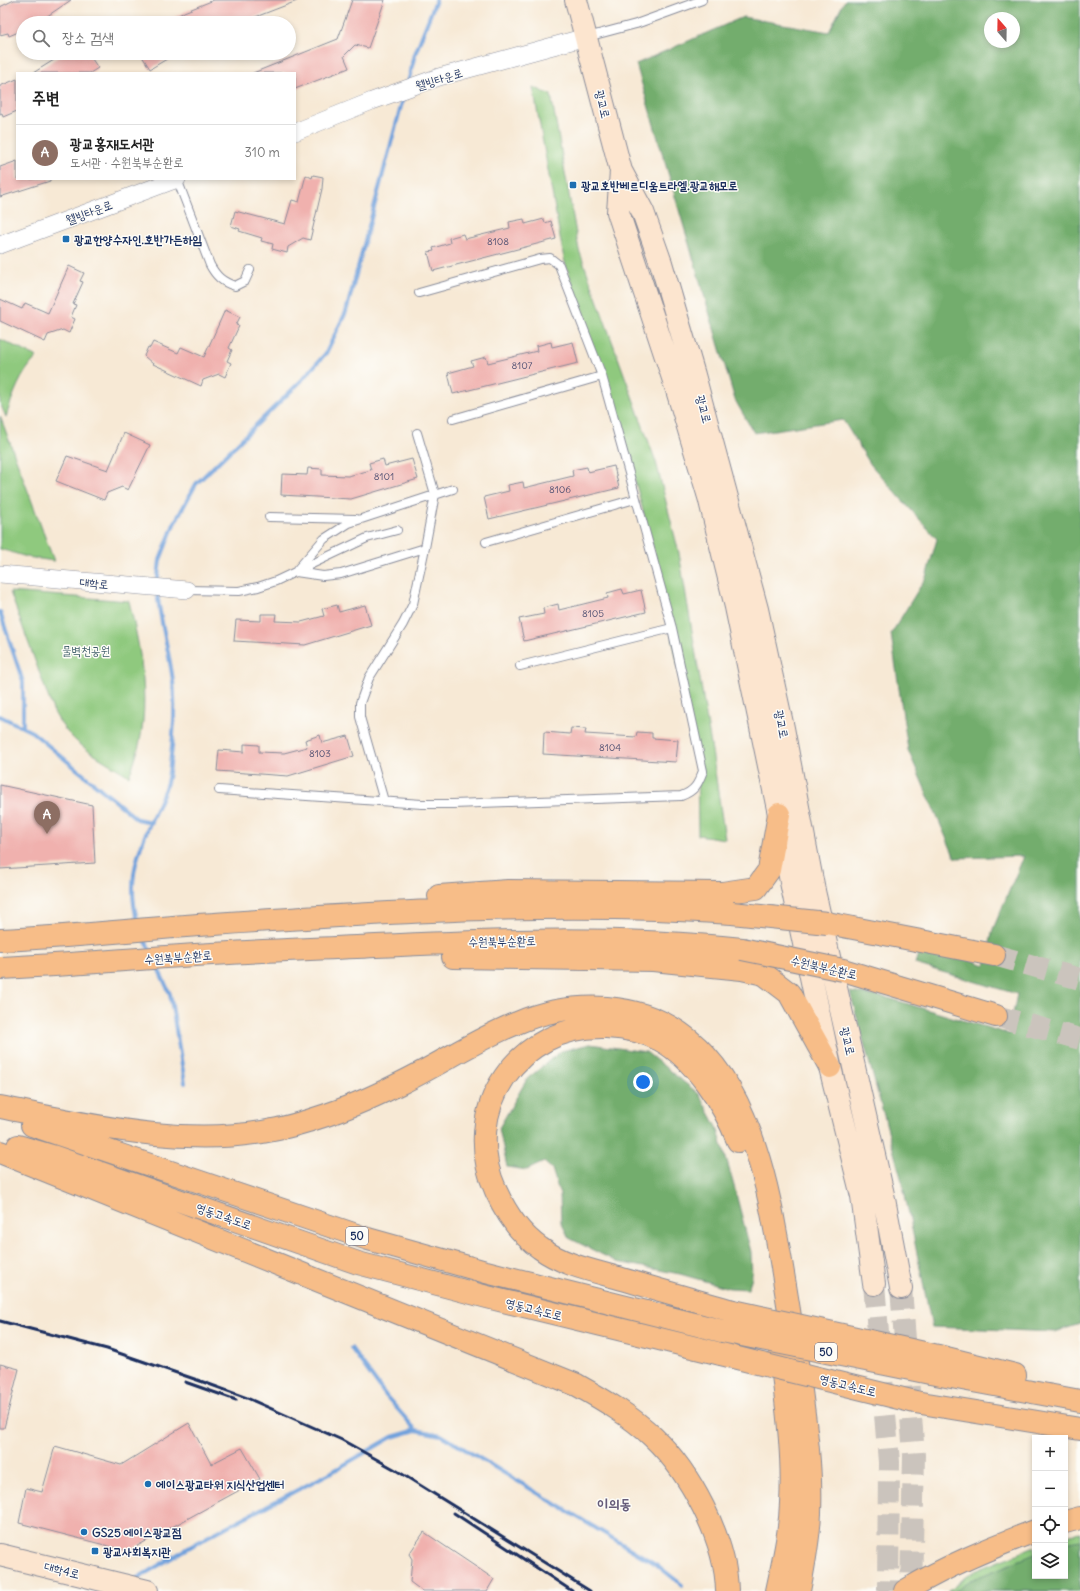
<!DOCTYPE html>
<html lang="ko">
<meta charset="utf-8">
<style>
body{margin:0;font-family:Delius,"Poor Story",sans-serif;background:#f2f2f2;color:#222}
.controls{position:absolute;right:12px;bottom:12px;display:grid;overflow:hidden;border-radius:0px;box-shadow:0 2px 6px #0003}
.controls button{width:36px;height:36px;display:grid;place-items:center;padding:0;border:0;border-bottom:1px solid #e0e0e0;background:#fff;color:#222;font:20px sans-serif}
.compass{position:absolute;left:984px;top:12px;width:36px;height:36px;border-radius:50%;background:#fff;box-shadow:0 2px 6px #0003;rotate:340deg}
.you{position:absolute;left:643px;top:1082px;width:14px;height:14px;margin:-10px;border:3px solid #fff;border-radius:50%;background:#1a73e8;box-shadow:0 0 0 6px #1a73e833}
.badge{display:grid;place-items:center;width:26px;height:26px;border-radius:50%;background:#d93025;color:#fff;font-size:13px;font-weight:700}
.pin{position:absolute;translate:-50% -33px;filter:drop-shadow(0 1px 2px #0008)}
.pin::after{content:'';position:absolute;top:21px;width:14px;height:12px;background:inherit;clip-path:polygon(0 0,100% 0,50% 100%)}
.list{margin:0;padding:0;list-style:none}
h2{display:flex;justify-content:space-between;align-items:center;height:52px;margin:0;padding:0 16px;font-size:17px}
h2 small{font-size:13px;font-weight:400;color:#767676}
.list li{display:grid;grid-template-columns:26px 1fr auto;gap:12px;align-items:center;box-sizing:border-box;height:56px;padding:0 16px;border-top:1px solid #e0e0e0}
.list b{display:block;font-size:15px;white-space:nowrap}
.list p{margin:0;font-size:13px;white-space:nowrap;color:#767676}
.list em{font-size:13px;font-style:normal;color:#767676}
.icon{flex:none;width:22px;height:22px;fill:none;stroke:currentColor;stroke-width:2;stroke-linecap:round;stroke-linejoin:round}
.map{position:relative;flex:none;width:1080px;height:1591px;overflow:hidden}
.search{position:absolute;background:#fff;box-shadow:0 2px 6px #0003;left:16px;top:16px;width:280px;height:44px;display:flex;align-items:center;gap:10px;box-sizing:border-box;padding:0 14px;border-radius:22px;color:#767676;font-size:15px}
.panel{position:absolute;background:#fff;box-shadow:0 2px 6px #0003;left:16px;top:72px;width:280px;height:108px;border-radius:0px}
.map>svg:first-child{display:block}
</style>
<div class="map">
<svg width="1080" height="1591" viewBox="0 0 1080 1591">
<rect width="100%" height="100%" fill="#fdfcf7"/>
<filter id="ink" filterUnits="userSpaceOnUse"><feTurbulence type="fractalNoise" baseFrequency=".025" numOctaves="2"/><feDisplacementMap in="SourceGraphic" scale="8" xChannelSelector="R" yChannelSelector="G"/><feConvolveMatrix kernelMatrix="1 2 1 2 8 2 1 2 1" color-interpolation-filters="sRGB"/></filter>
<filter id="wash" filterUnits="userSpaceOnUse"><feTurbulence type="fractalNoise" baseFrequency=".012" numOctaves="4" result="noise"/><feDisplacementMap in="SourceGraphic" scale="16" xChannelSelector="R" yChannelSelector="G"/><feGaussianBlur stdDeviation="0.9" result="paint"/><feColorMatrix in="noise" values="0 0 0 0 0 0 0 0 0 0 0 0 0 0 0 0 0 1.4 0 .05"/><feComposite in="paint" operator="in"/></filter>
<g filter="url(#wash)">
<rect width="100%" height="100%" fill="#f7e9d5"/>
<path fill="#8fc97e" stroke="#557c6e" d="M533 87 551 95 579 250 656 462 679 553 712 751 725 839 698 835 697 757 655 555 631 466 564 259Z
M0 339 37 357C20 374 13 395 6 417L0 403Z
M0 416 54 561 27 557 0 549Z
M10 592 129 601C143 660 154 718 129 776 109 763 84 751 68 733 62 726 57 718 53 710Z
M1080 1533V1591H947L975 1571 1035 1547V1576H1065V1536Z"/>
<path fill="#73ad6d" stroke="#476e66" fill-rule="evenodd" d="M845 0H1080V1324L1055 1332 932 1327 903 1185 850 992 888 998 1009 1034 1017 994 915 964 920 946 955 954 985 965 993 929 1024 856 955 858 908 750 891 634 926 577 937 539 871 465 843 420 754 433 735 400 636 64 743 17 829 32ZM990 18H1014V42H990Z
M590 1044 646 1052 699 1094 717 1127 734 1186 751 1252 752 1277 748 1289 729 1288 680 1274 617 1262 569 1238 561 1222 560 1195 552 1169 544 1162 527 1170 507 1167 499 1128 527 1079 561 1051Z
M1080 1540V1591H954L971 1580 1035 1554V1576H1065V1543Z"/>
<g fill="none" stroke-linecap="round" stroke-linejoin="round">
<path stroke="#72a2dc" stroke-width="4" d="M408 83 415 54 436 0
M157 584 160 560 174 524 196 484 301 381 326 353 346 312 404 95
M0 612 23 682V727
M0 716 32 732 137 819 151 822
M138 923C127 885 135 859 150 823 157 806 167 790 169 772 173 743 176 709 173 681 169 650 160 621 157 591
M144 937 150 951
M156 964 170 994 185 1083
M351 1348 386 1396 416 1430
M134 1580 207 1537 330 1473 392 1437 416 1430 441 1435 657 1565 682 1585"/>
</g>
<g id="blocks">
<path fill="#f0b1ae" d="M14 0H71L40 21 38 18 29 23H23V30L9 36 8 33 0 35V7Z
M214 0H297V1L240 23H165L184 12Z
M352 0H385L368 48 355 45 344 56 349 68 295 89V73H253L338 39Z
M65 53H88L98 68 90 73H33Z
M140 53H177L150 69Z
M17 79V111L3 117 2 113 0 114V86Z
M17 161V179H50V181L0 197V167Z
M306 175 312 178 313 175 323 177 322 189 310 240 303 238 288 247 287 253 272 249 273 244 261 241 262 238 239 231 240 229 231 226 235 211 285 224 292 200 299 202Z
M524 219 525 224 544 219 545 223 551 221 556 239 433 271 428 252 434 251 433 248 450 243 449 238 463 234 465 239 510 228 509 222Z
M69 266 84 273 80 281 83 282 73 304 76 305 71 317 75 319 69 333 63 330 48 335 45 342 0 321V299L22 309 25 303 48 313Z
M225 310 240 317 236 325 239 326 229 348 232 350 227 361 231 363 225 377 219 374 203 380 201 386 153 364 144 356 148 347 150 348 153 342 178 353 181 347 204 357Z
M551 342 552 347 573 342 578 363 453 394 448 373 473 366 471 361 486 357 488 363 537 351 536 346Z
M124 433 150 445 128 490 122 487 107 493 104 500 56 481 67 456 108 470Z
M383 459 385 466 412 459 418 479 351 499 281 495 282 474 307 475 308 468 322 469V475L348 476 371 470 369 463Z
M614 466 619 488 489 519 484 497 509 491 508 485 523 482 524 488 573 476 572 470 587 467 588 472Z
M622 589 624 594 641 590 646 612 524 641 519 619 544 614 543 608 558 604 559 610 608 598 607 593Z
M337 605 339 612 365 605 371 625 305 645 234 641 236 620 261 621V614H276L275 621 301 622 324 616 322 609Z
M571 728 586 729 585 734 636 737 637 732 652 733V738L678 740 676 762 543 754 544 732 570 734Z
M320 735 322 743 348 736 354 756 288 776 217 771 219 750 244 752V744L259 745V752L284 753 307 747 305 740Z
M0 785 92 805 95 863 0 869Z
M0 1364 19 1369 4 1428H0Z
M189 1423 211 1464 242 1448 260 1479 128 1551 19 1523 26 1488 42 1492 55 1446 121 1465Z
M424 1532 494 1579 487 1591H422L410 1582 412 1559 409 1554Z"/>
</g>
</g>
<g filter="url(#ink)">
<use href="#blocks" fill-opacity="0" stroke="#898c9a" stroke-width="1"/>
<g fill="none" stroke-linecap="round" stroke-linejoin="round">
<path stroke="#cbc4bd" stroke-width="22" stroke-dasharray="22 11" stroke-linecap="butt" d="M874 1284 889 1462 888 1591
M901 1288 914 1455 911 1591"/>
<path stroke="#cbc4bd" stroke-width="22" stroke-dasharray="22 11" stroke-linecap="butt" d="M994 955 1080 979
M996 1016 1080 1039"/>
<g stroke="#898c9a" stroke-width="10">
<path id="lane" d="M587 37 636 24 702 0
M177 179 210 265C216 276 222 282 235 286L245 281 250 270
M453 419 602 376
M269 517 356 519
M486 542 635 499
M297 570 324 539 349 523 453 489
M296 572 323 576 341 574 425 548
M187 590 239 591 258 587 276 581 367 538 397 530
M520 666 672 628
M219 790 422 804H453L681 796C695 791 698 784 703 771L672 628 602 376 559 265 550 258 540 259 419 293
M384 801 360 717V703L369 678 403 624 413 604 425 548 435 494 417 433"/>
</g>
<g stroke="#898c9a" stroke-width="18">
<path id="street" d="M295 132 372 101 439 77 586 37
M0 245 177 179
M0 574 187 590"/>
</g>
<g stroke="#898c9a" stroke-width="24">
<path id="secondary" d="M576 0 621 171 643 212 661 263 694 375 757 609 783 728 814 891 884 1199 901 1288
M621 171 618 212 677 390 709 497 736 607 779 814 791 882 830 1067 862 1196 874 1284
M0 1555 147 1591"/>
</g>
<g stroke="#898c9a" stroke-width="24">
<path id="highway" d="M439 896 508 891 722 893 756 888 769 870 779 814
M827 923 994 955
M0 940C66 937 132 930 198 925 376 913 554 900 732 913
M453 957 653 960 742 969 764 974 789 993 830 1067
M0 968C71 965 141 958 212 954 267 950 322 949 376 946 498 940 620 936 742 949
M843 970 996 1016
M0 1107C91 1125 186 1149 278 1129 321 1119 362 1103 401 1083 440 1064 477 1039 517 1023 545 1011 576 1006 607 1008 724 1017 759 1136 776 1234 785 1281 792 1329 799 1376 805 1422 812 1467 810 1513 809 1539 804 1565 799 1591
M32 1125 368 1239 486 1272 722 1331
M18 1146 52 1156 358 1263 487 1297 721 1354
M0 1152 577 1385C604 1400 631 1416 653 1437 690 1472 726 1539 727 1591
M729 1310C693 1300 657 1289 622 1279 594 1271 563 1265 540 1248 520 1234 506 1213 496 1191 459 1110 518 1024 606 1027 625 1028 643 1031 660 1040 695 1059 724 1105 738 1141
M938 1356 1015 1375
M930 1373 1080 1401
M915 1402 1080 1429
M1065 1522 1080 1518
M777 1591C783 1562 790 1533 791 1503 794 1453 786 1401 780 1350
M905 1591C946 1566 990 1548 1035 1531"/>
</g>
<use href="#lane" stroke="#fff" stroke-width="8"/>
<use href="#street" stroke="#fff" stroke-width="17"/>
<use href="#secondary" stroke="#fce5cf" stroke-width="22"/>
<use href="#highway" stroke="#f7bd88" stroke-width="22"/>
<path stroke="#1b2f5e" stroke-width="3" d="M0 1321 107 1349 206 1383 247 1398 342 1440 394 1469 590 1591
M185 1382 236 1400
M454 1513 572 1591"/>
<g stroke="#898c9a" stroke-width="24" stroke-linecap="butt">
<path id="highway-bridge" d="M732 913 827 923
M742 949 843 970
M729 1310 938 1356
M722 1331 930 1373
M721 1354 915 1402"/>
</g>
<use href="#highway-bridge" stroke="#f7bd88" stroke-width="22"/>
</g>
</g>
<g fill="#1f6fb2" stroke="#fdfcf7" stroke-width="1.5">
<rect x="569" y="181" width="8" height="8" rx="2"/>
<rect x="62" y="235" width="8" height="8" rx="2"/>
<circle cx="148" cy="1484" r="4"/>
<circle cx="84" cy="1532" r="4"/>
<rect x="91" y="1547" width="8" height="8" rx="2"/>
</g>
<g text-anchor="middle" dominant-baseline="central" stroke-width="3" stroke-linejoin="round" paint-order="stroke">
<g font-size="10" fill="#505072">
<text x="498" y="241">8108</text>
<text x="522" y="365">8107</text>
<text x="384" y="476">8101</text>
<text x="560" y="489">8106</text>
<text x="593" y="613">8105</text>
<text x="610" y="747">8104</text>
<text x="320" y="753">8103</text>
</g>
<g fill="#fdfcf7" stroke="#5f6c8c" stroke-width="1">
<rect x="346" y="1227" width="22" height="18" rx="3"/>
<rect x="815" y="1343" width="22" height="18" rx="3"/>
</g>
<g font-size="11" font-weight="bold" fill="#1b2f5e">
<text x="357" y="1236">50</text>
<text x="826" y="1352">50</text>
</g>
<g font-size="12" fill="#1b2f5e" stroke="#fdfcf7">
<text transform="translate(439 79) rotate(-17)">웰빙타운로</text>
<text transform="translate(603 104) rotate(76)">광교로</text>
<text transform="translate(89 212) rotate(-20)">웰빙타운로</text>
<text transform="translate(704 409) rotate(75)">광교로</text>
<text transform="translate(94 583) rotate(5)">대학로</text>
<text transform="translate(782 724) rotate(79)">광교로</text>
<text transform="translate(502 941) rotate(-1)">수원북부순환로</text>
<text transform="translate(178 957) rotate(-4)">수원북부순환로</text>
<text transform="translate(824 967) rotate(13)">수원북부순환로</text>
<text transform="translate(848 1041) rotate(76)">광교로</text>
<text transform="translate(224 1216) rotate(19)">영동고속도로</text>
<text transform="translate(534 1309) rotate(14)">영동고속도로</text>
<text transform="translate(848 1385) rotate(14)">영동고속도로</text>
<text transform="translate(62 1570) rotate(14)">대학4로</text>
</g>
<g font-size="12" font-weight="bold" fill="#1b2f5e" stroke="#fdfcf7" text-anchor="start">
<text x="581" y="185">광교호반베르디움트라엘.광교해모로</text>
<text x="74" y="239">광교한양수자인.호반가든하임</text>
<text x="156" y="1484">에이스광교타워 지식산업센터</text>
<text x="92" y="1532">GS25 에이스광교점</text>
<text x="103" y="1551">광교사회복지관</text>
</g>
<g font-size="12" fill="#3e5d68" stroke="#fdfcf7">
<text x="86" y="650">물벽천공원</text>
</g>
<g font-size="14" font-weight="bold" fill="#665c7a" stroke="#fdfcf7">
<text x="614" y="1504">이의동</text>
</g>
</g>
</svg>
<div class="controls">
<button>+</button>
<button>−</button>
<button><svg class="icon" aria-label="locate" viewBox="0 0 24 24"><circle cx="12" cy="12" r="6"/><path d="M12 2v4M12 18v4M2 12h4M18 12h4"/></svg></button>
<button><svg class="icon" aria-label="layers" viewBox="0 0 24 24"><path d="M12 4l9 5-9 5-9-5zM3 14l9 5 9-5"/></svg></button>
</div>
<svg class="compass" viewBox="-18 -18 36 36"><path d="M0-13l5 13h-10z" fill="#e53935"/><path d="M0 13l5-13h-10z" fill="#767676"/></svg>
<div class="you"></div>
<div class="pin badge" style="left:47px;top:834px;background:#8d6e63">A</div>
<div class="search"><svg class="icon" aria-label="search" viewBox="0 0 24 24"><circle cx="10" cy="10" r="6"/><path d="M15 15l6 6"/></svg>장소 검색</div>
<section class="panel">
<h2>주변<small></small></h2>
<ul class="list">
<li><span class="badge" style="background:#8d6e63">A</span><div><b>광교홍재도서관</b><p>도서관 · 수원북부순환로</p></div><em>310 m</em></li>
</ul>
</section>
</div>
